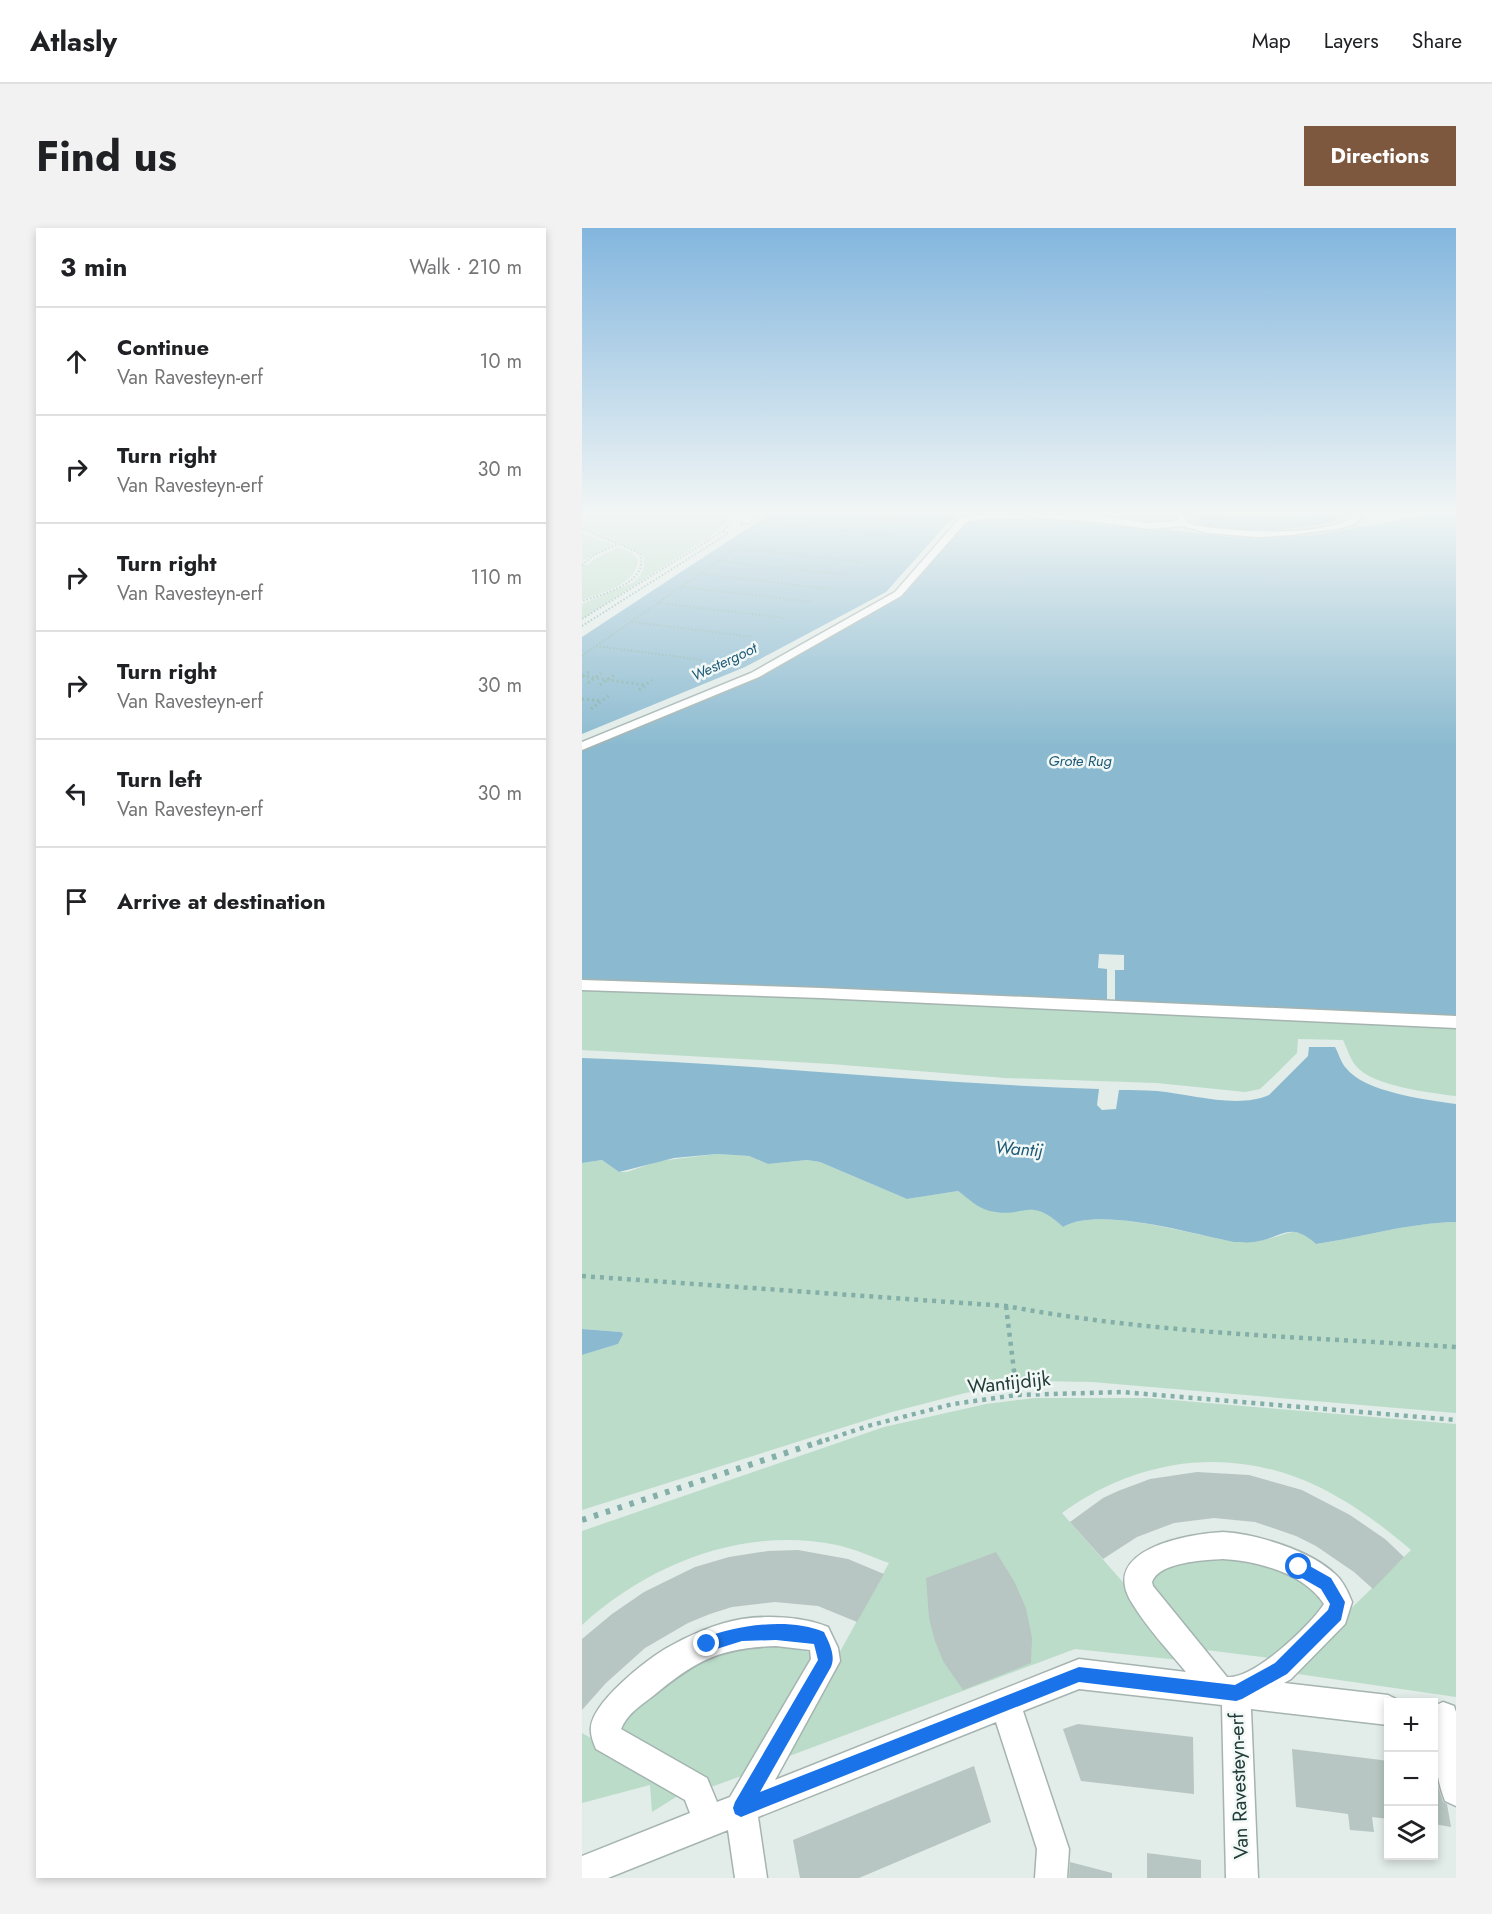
<!DOCTYPE html>
<meta charset="utf-8">
<style>
body{margin:0;font-family:Jost,sans-serif;background:#f2f2f2;color:#202124}
.controls{position:absolute;right:18px;bottom:18px;display:grid;overflow:hidden;border-radius:0px;box-shadow:0 3px 9px #0003}
.controls button{width:54px;height:54px;display:grid;place-items:center;padding:0;border:0;border-bottom:2px solid #e0e0e0;background:#fff;color:#202124;font:30px sans-serif}
.stop{position:absolute;width:18px;height:18px;margin:-14px;border:4px solid #1a73e8;border-radius:50%;background:#fff}
.stop.end{background:#1a73e8;border-color:#fff;box-shadow:0 2px 6px #0008}
.list{margin:0;padding:0;list-style:none}
h2{display:flex;justify-content:space-between;align-items:center;height:78px;margin:0;padding:0 24px;font-size:26px}
h2 small{font-size:20px;font-weight:400;color:#757577}
.list li{display:grid;grid-template-columns:39px 1fr auto;gap:18px;align-items:center;box-sizing:border-box;height:108px;padding:0 24px;border-top:2px solid #e0e0e0}
.list b{display:block;font-size:22px;white-space:nowrap}
.list p{margin:0;font-size:20px;white-space:nowrap;color:#757577}
.list em{font-size:20px;font-style:normal;color:#757577}
.icon{flex:none;width:33px;height:33px;fill:none;stroke:currentColor;stroke-width:2;stroke-linecap:round;stroke-linejoin:round}
.map{position:relative;flex:none;width:874px;height:1650px;overflow:hidden;border-radius:0px}
header{display:flex;align-items:center;gap:36px;box-sizing:border-box;height:84px;padding:0 30px;background:#fff;border-bottom:2px solid #e0e0e0}
header strong{font-size:28px}
nav{display:flex;gap:33px;margin-inline-start:auto;font-size:21px}
.intro{display:flex;align-items:center;justify-content:space-between;box-sizing:border-box;height:144px;padding:0 36px}
h1{margin:0;font-size:42px}
.button{padding:15px 27px;border-radius:0px;background:#7d573e;color:#fff;font-size:21px;font-weight:700}
main{display:flex;gap:36px;padding:0 36px}
aside{flex:1;background:#fff;border-radius:0px;box-shadow:0 3px 9px #0003}
.map>svg:first-child{display:block}
</style>
<header>
<strong>Atlasly</strong>
<nav><a>Map</a><a>Layers</a><a>Share</a></nav>
</header>
<div class="intro"><h1>Find us</h1><a class="button">Directions</a></div>
<main>
<aside>
<h2>3 min<small>Walk · 210 m</small></h2>
<ul class="list">
<li><svg class="icon" aria-label="ahead" viewBox="0 0 24 24"><path d="M12 20V5M6 11l6-6 6 6"/></svg><div><b>Continue</b><p>Van Ravesteyn-erf</p></div><em>10 m</em></li>
<li><svg class="icon" aria-label="right" viewBox="0 0 24 24"><path d="M7 20v-9h11M14 6l5 5-5 5"/></svg><div><b>Turn right</b><p>Van Ravesteyn-erf</p></div><em>30 m</em></li>
<li><svg class="icon" aria-label="right" viewBox="0 0 24 24"><path d="M7 20v-9h11M14 6l5 5-5 5"/></svg><div><b>Turn right</b><p>Van Ravesteyn-erf</p></div><em>110 m</em></li>
<li><svg class="icon" aria-label="right" viewBox="0 0 24 24"><path d="M7 20v-9h11M14 6l5 5-5 5"/></svg><div><b>Turn right</b><p>Van Ravesteyn-erf</p></div><em>30 m</em></li>
<li><svg class="icon" aria-label="left" viewBox="0 0 24 24"><path d="M17 20v-9H6M10 6l-5 5 5 5"/></svg><div><b>Turn left</b><p>Van Ravesteyn-erf</p></div><em>30 m</em></li>
<li><svg class="icon" aria-label="arrive" viewBox="0 0 24 24"><path d="M6 21V4h12l-3 4 3 4H6"/></svg><div><b>Arrive at destination</b></div></li>
</ul>
</aside>
<div class="map">
<svg width="874" height="1650" viewBox="0 0 874 1650">
<rect width="100%" height="100%" fill="#e2ece9"/>
<path fill="#d0dbd8" d="M448 287H779L786 295V298L724 308 675 310 493 290 448 289Z"/>
<path fill="#bbdcc9" d="M0 287H144L145 294 134 305 0 391V376L50 355C60 348 63 341 62 329L55 324 0 301Z
M0 305 32 317 0 333Z
M37 319 50 325 56 332C53 358 21 364 0 372V337H6L14 330Z
M0 762 216 766 874 796V868C849 865 790 858 774 838 768 831 765 820 761 812L716 811 715 825 693 847 678 861 663 864 575 855 423 850 249 836 0 822Z
M135 926 167 928 186 936 225 932 238 934 325 971 376 963 383 968 441 982H458L468 987 481 999C518 978 606 1006 648 1013 660 1015 679 1013 690 1010 713 1003 715 999 734 1016 782 1009 825 995 874 994V1185L510 1154 457 1153 383 1165 310 1184 0 1282V1127L36 1116 39 1104 0 1101V935L20 932 37 944H45L77 933Z
M453 1170H567L874 1196V1469L709 1445V1439L829 1322C800 1297 770 1275 735 1258 648 1217 556 1230 480 1285L606 1428V1433L493 1421 202 1530V1525L307 1335C290 1329 273 1321 255 1317 163 1298 68 1335 0 1397V1303L302 1199 404 1176Z
M653 1329C694 1341 713 1346 746 1374L696 1431 616 1421 567 1355C582 1328 626 1331 653 1329Z
M195 1418 228 1424 233 1430 176 1542 129 1559 40 1502C52 1469 111 1434 143 1425 160 1420 177 1419 195 1418Z
M0 1505 102 1564 70 1584 68 1557 0 1575Z"/>
<path fill="#8bbad0" d="M186 287H377L363 298 304 364 163 439 0 506V409Z
M620 287 669 289 762 287 763 289C741 302 628 310 610 291Z
M844 287H874V792L0 756V520L158 455 311 373 382 293 409 288 493 290 649 309 686 310 732 307Z
M727 819H753C757 826 759 835 764 840 782 864 845 872 874 876V994C825 995 782 1009 734 1016 707 992 701 1010 672 1014 665 1015 658 1014 652 1014 610 1006 517 978 481 999 447 967 443 991 408 983 395 980 386 970 376 963L325 971 238 934 225 932 186 936 167 928 135 926 92 930 37 944 20 932 0 935V830C173 835 344 856 517 861L515 877 520 882 534 881 537 862C550 862 563 862 575 863 608 866 656 881 687 867L726 828Z
M0 1101 39 1104 41 1106 36 1116 0 1127Z"/>
<path fill="#e2ece9" d="M517 726 542 727V742H533V775H525V741L516 740Z"/>
<path fill="#b7c6c2" d="M615 1244 667 1247 720 1262 768 1287 803 1311 822 1329 791 1361 772 1344 734 1318 714 1308 673 1294 632 1290 592 1295 555 1309 521 1331 488 1294 521 1270 536 1263 568 1251Z
M216 1322 266 1331 302 1346 275 1394 236 1378 193 1374 150 1379 128 1386 106 1395 63 1420 24 1455 0 1482V1411L30 1386 62 1364 113 1339 147 1329 186 1323Z
M414 1324 432 1353 444 1380 450 1410 449 1435 381 1462 361 1433 352 1410 347 1390 344 1350Z
M496 1496 611 1509 612 1566 499 1553 481 1501Z
M710 1521 807 1533V1591L790 1589 792 1604 768 1602 766 1586 714 1579Z
M392 1538 409 1594 277 1650H218L211 1612Z
M852 1545 861 1574 865 1576 869 1599 852 1596Z
M565 1625 619 1632V1650H565Z
M488 1634 530 1645V1650H487Z"/>
<g fill="none" stroke-linecap="round" stroke-linejoin="round">
<g stroke="#a5b4b1" stroke-width="3">
<path id="minor" d="M165 287H175L166 295H160V291Z
M389 287H447L443 290 395 291 384 294 319 368 177 449 0 522V514L169 445 313 364 378 290Z
M453 287H509L568 295 596 293 595 287H603L605 294 611 297C652 304 730 309 767 292L769 287H777L778 291 770 297 755 301 709 307 676 309 626 305 600 298 568 301 509 293 457 290Z
M0 752 239 760 874 788V800L239 770 0 762Z
M641 1304C674 1306 728 1322 753 1346 761 1353 766 1364 770 1374L763 1396 709 1451 702 1455 806 1467 816 1472 818 1474H806V1497L669 1481 676 1650H644L640 1477 497 1461 441 1483 487 1621 485 1650H453L455 1621 414 1494 176 1589 185 1650H153L146 1602 26 1650H0V1628L108 1585 103 1572 14 1521C11 1514 8 1506 9 1499 12 1473 62 1434 83 1421 105 1408 135 1395 160 1391 186 1387 222 1389 246 1399L256 1420 258 1433 193 1552 497 1431 604 1444C586 1422 565 1400 550 1375 516 1321 606 1306 641 1304ZM641 1331C675 1333 722 1345 742 1376 728 1398 671 1452 645 1449L571 1358 570 1354C577 1334 622 1332 641 1331ZM194 1418 228 1422 229 1431 148 1569 135 1574 125 1550 39 1501C45 1486 58 1478 71 1468 115 1432 137 1420 194 1418Z
M861 1474 872 1478 874 1484V1578L863 1573C851 1543 852 1510 852 1478Z"/>
</g>
<path stroke="#83afa8" stroke-width="2" stroke-dasharray="1.5 2" stroke-linecap="butt" d="M267 287 323 293
M178 294 312 308
M0 301 53 323 58 326C68 355 19 367 0 373
M155 320 279 334
M137 333 267 347
M0 337 12 327 37 316
M119 346 249 361
M100 359 232 374
M76 375 204 390
M0 391 140 304 150 294
M50 394 171 409
M0 398 147 305 140 304
M14 418 120 432
M0 428 202 287"/>
<path stroke="#83afa8" stroke-width="3" stroke-dasharray="2 3" stroke-linecap="butt" d="M0 448 63 457
M1 448 7 444
M6 455 19 445
M18 457 32 447
M57 462 70 452
M0 471 19 473
M9 481 28 467"/>
<path stroke="#83afa8" stroke-width="4.5" stroke-dasharray="4 5" stroke-linecap="butt" d="M0 1048 424 1078C572 1106 724 1109 874 1119
M424 1078 435 1167
M235 1215 286 1198 371 1176 435 1167 540 1164 874 1192"/>
<path stroke="#83afa8" stroke-width="6" stroke-dasharray="4.5 8" stroke-linecap="butt" d="M0 1292 240 1213"/>
<use href="#minor" fill="#fff" fill-rule="evenodd"/>
</g>
<linearGradient id="sky" x2="0" y2="1"><stop stop-color="#83b6de"/><stop offset="0.55" stop-color="#f2f6f5"/><stop offset="1" stop-color="#f2f6f5" stop-opacity="0"/></linearGradient>
<rect width="874" height="518" fill="url(#sky)"/>
<path fill="#1a73e8" d="M717 1332 749 1350 763 1374 759 1392 705 1446 660 1471 654 1473 497 1454 159 1589 153 1586 151 1580 153 1574 236 1432 232 1416 194 1412 160 1413 125 1424 119 1421 117 1416 119 1411C153 1397 208 1389 242 1404 247 1415 254 1427 249 1439L178 1564 497 1439 653 1457 693 1435 746 1382 748 1376 739 1361 711 1345 709 1339 711 1334Z"/>
<g text-anchor="middle" dominant-baseline="central" stroke-width="5" stroke-linejoin="round" paint-order="stroke">
<g font-size="15" font-style="italic" fill="#1e5a77" stroke="#f2f8f6">
<text transform="translate(142 434) rotate(-25)">Westergoot</text>
<text x="498" y="533">Grote Rug</text>
</g>
<g font-size="18" font-style="italic" fill="#1e5a77" stroke="#f2f8f6">
<text transform="translate(437 921) rotate(4)">Wantij</text>
</g>
<g font-size="20" fill="#223c39" stroke="#f2f8f6">
<text transform="translate(427 1155) rotate(-6)">Wantijdijk</text>
<text transform="translate(657 1558) rotate(-92)">Van Ravesteyn-erf</text>
</g>
</g>
</svg>
<div class="controls">
<button>+</button>
<button>−</button>
<button><svg class="icon" aria-label="layers" viewBox="0 0 24 24"><path d="M12 4l9 5-9 5-9-5zM3 14l9 5 9-5"/></svg></button>
</div>
<div class="stop" style="left:717px;top:1339px"></div>
<div class="stop end" style="left:125px;top:1416px"></div>
</div>
</main>
